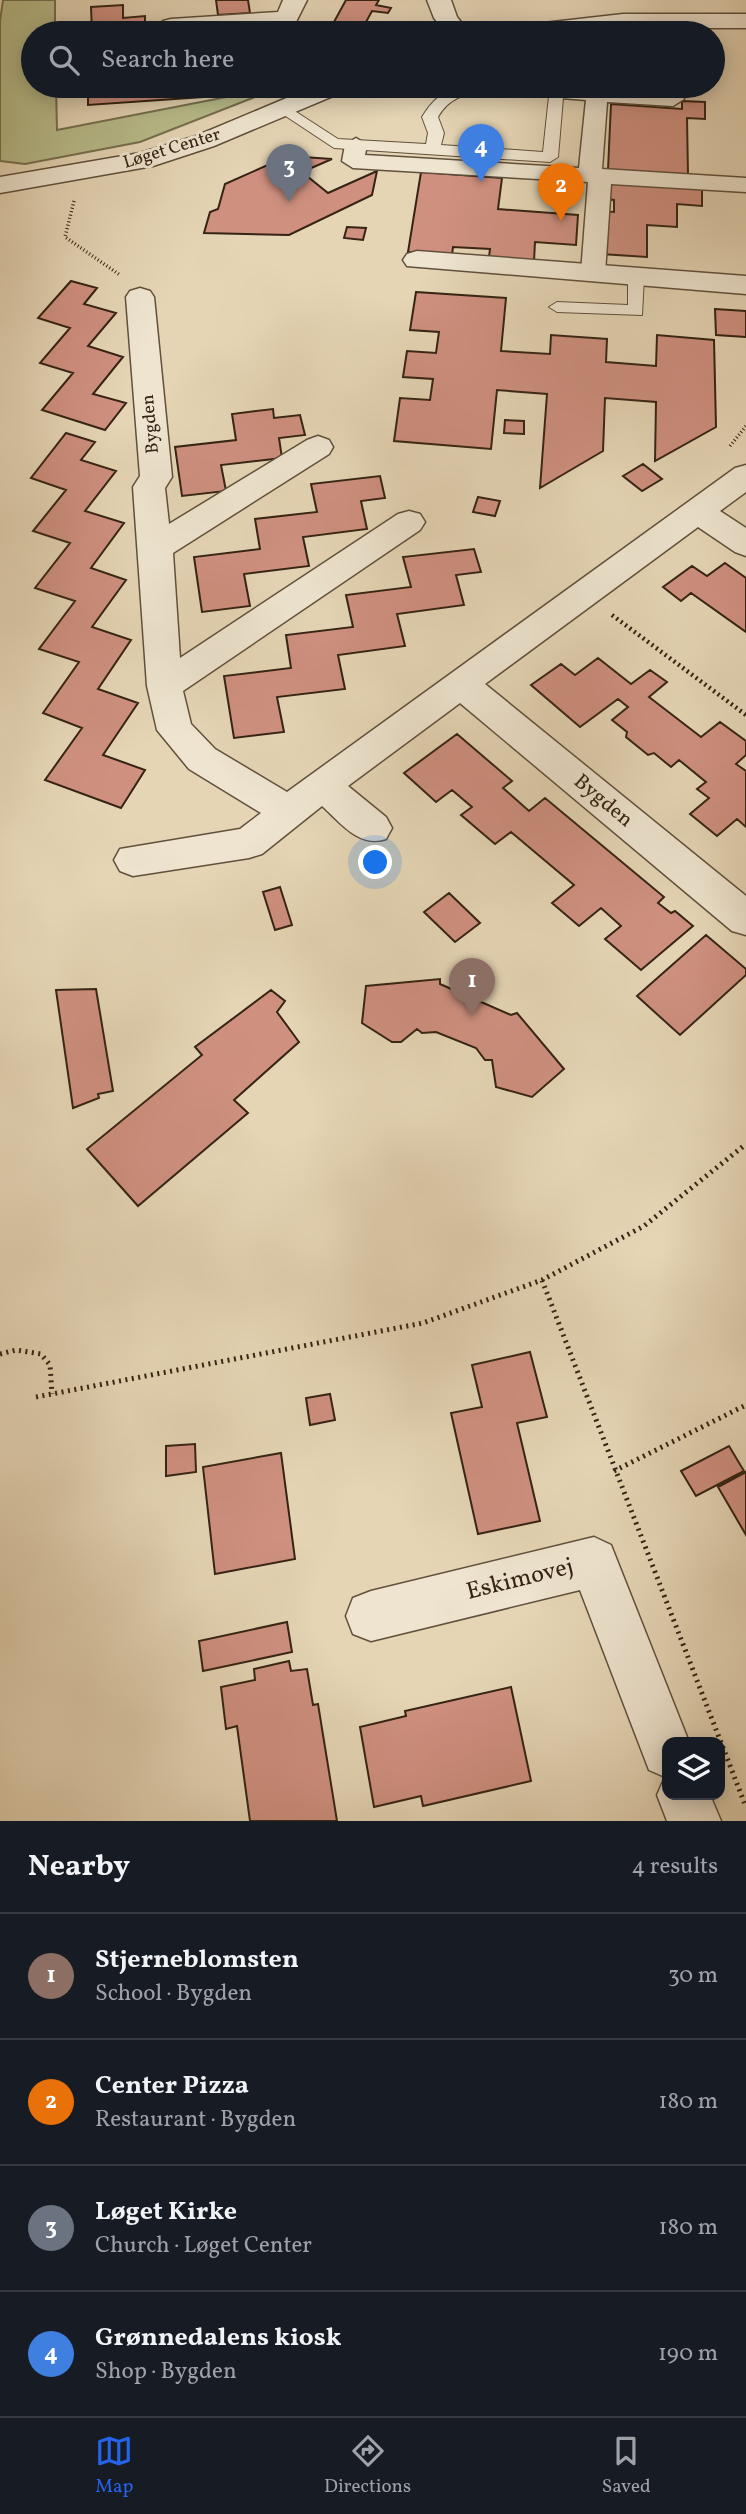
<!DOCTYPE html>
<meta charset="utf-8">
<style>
body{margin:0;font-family:Vollkorn,serif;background:#242831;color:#f1f3f6}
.controls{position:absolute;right:21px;bottom:21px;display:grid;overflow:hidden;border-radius:14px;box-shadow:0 4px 18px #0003}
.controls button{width:63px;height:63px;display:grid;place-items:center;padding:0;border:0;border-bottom:2px solid #363941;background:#171b24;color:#f1f3f6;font:35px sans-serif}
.you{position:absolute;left:376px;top:863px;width:24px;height:24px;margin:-18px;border:5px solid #fff;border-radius:50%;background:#1a73e8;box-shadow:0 0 0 10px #1a73e833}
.badge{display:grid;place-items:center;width:46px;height:46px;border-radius:50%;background:#2563eb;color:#fff;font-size:23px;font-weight:700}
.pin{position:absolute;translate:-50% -58px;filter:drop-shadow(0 2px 4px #0008)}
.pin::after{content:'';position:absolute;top:37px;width:24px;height:21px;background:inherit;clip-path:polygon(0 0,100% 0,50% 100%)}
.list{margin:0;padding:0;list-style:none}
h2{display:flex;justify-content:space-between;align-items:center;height:91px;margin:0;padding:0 28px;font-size:30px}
h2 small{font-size:23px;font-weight:400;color:#9ea1a6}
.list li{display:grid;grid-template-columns:46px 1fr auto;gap:21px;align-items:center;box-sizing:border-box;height:126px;padding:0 28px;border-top:2px solid #363941}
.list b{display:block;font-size:26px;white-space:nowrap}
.list p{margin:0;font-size:23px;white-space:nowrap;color:#9ea1a6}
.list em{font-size:23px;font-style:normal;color:#9ea1a6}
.icon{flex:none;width:38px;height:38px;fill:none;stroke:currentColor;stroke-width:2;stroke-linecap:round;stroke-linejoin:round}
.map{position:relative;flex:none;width:746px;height:1821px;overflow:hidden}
.search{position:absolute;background:#171b24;box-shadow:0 4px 18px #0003;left:21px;right:21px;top:21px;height:77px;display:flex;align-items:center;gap:18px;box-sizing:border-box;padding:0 24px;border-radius:38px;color:#9ea1a6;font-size:26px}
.sheet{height:595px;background:#171b24}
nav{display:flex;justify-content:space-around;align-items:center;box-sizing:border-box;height:98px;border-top:2px solid #363941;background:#171b24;font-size:19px;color:#9ea1a6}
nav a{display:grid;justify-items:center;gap:4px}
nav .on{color:#2563eb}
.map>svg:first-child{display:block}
</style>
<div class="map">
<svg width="746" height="1821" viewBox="0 0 746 1821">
<rect width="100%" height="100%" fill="#e5d5b5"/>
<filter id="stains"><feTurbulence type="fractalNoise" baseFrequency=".00286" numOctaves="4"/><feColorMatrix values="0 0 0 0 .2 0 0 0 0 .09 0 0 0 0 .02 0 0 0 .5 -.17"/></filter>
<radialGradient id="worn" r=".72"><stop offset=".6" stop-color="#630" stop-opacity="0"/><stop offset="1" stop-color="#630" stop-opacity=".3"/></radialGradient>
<path fill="#b8bc8b" stroke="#76704f" stroke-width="2" d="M3 0H55V33H33V86H56L57 130 283 86 140 142 25 164 0 161V21Z"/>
<path fill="#cf9080" stroke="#352313" stroke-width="2" d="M216 0H248L250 13 218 15Z
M346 0H379L376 5 391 8 388 13 372 11 360 33 329 31Z
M123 5V18L145 16V22L124 24V33H92L91 7Z
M88 86H202L203 97 88 105Z
M682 101 705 102V119L687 118 688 175 608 170 611 104 682 109Z
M288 156 332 159 302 172 328 193 377 171 372 195 289 235 204 233 210 212 218 209 225 184Z
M421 172 502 178 498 209 578 215 576 245 535 242 534 261 489 257 490 249 453 247 452 255 408 252Z
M606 183 702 189V206L677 204V227L647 225V257L601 254 603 211 614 212V200L605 199Z
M347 227 366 228 363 240 344 238Z
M71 281 97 288 84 304 116 313 88 346 123 357 93 394 126 403 105 430 42 410 73 373 40 363 70 328 38 318Z
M416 292 506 298 501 351 550 354 551 335 607 339 606 362 656 366 657 335 714 340 716 427 655 461 656 402 605 398 603 451 540 488 547 394 497 390 491 449 394 441 400 398 430 400 433 379 403 377 407 351 436 353 439 332 410 330Z
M715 309 746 311V337L716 335Z
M273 409 274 418 300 415 305 435 279 438 282 458 221 465 226 491 182 496 175 447 236 440 232 414Z
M505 420 524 421V434L504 433Z
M66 433 95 442 81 460 116 471 85 511 124 523 91 568 126 580 92 627 131 640 98 689 138 703 103 755 145 770 121 808 45 780 82 728 43 713 79 662 39 649 75 601 35 588 70 543 33 531 66 490 31 478Z
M643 464 662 479 642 491 623 476Z
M380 476 385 498 361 501 367 529 303 537 309 566 244 574 250 606 202 612 194 557 260 549 255 519 317 512 311 484Z
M478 497 500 501 495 516 473 512Z
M474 549 481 572 456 575 464 605 397 614 405 646 338 655 345 689 277 697 284 732 234 738 224 676 291 668 286 635 353 627 346 595 411 587 403 557Z
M725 563 746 578V632L691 593 681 601 663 587 692 566 707 576Z
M598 658 631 684 650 670 667 682 649 697 701 737 720 722 746 741V755L736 764 746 771V827L737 819 717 836 690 814 709 798 697 789 706 782 679 760 671 767 654 753 648 755 626 737 627 732 612 720 628 707 618 699 580 727 531 685 561 664 575 675Z
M457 734 512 781 503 788 529 811 545 798 664 897 658 903 671 913 675 911 693 926 641 970 605 939 621 926 601 908 579 926 552 903 574 885 511 832 495 844 461 815 472 807 452 790 436 802 404 773Z
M280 887 292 925 275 930 263 892Z
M449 893 480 923 455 942 424 912Z
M706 935 746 969V975L680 1035 637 996Z
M440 979V984L511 1015 517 1013 564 1069 532 1097 496 1087 492 1060H485L476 1048 436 1032 422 1033 417 1029 401 1042H392L362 1023 366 986Z
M96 989 113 1091 98 1094 99 1098 73 1108 56 990Z
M271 990 285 1001 277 1012 299 1042 234 1100 248 1113 138 1206 87 1149 202 1055 195 1047Z
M530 1352 547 1417 517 1423 540 1521 478 1534 451 1413 482 1407 472 1365Z
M330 1394 335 1420 310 1425 306 1398Z
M195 1444 196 1472 166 1476V1446Z
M729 1446 744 1471 696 1496 681 1471Z
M281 1453 295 1559 215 1574 203 1467Z
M746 1472V1535L718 1487Z
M287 1622 292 1652 203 1671 199 1641Z
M289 1661 291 1671 307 1669 313 1705 318 1704 337 1821H250L237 1726 226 1729 221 1687 255 1680 254 1669Z
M511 1687 531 1781 423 1806 421 1796 374 1807 360 1727 406 1716 405 1711Z"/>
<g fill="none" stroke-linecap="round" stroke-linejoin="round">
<g stroke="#61503c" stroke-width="2">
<path id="service" d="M564 86 558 157 550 162 334 148 275 109 282 105 287 106 338 139 426 144 428 133 422 117C432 101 442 91 461 86ZM490 90 549 96 543 152 441 145 444 133 438 117C450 96 467 94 490 90Z
M636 272 644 277 642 315 557 312 549 307 557 302 628 305V277Z"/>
</g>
<g stroke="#61503c" stroke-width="3">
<path id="pedestrian" d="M556 86 681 94 684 99 673 106 607 102 602 169 746 178V192L611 184 605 273 602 278H584L581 273 588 182 353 168 342 161 345 145 356 138 367 145 365 155 579 168 586 100 549 97 546 92Z"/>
</g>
<g stroke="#61503c" stroke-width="3">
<path id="minor" d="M283 0H307L295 24 171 33 163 31 159 26 163 21 171 19 278 12Z
M427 0H451L457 17 470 33H446L434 18Z
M623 14H746V28H623L578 33H505L508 28 517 26Z
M315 86H348L345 91 214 146 153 166 0 193V177L140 153 196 136Z
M417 251 746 276V294L407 266 403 260 407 254Z
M140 288 150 291 154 297 172 477 165 488 169 524 307 440 318 436 329 440 333 447 329 454 173 553 180 658 398 514 409 511 420 514 425 522 420 530 183 691 191 724 215 749 287 792 735 468 746 465V492L720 511 746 528V556L735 552 698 527 485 684 746 896V935L732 931 460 703 348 786 386 817 392 828 386 839C359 848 341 823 322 806L262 854 249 858 133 876 120 871 114 860 120 849 240 829 261 813 189 769 157 730 147 686 133 487 140 476 126 297 130 291Z
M594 1537 611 1545 689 1742H667V1795H710L721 1821H667L657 1795 665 1777 649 1770 580 1590 371 1641 353 1634 346 1616 353 1598 371 1591Z"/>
</g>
<path stroke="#352313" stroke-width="3.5" stroke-dasharray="1 2.5" stroke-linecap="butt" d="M74 201 65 237 120 275
M730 446 746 426"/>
<path stroke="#352313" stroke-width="4.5" stroke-dasharray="2 3.5" stroke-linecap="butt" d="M612 615 746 715"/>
<path stroke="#352313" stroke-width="5" stroke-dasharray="2 4.5" stroke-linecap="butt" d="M542 1280 746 1807
M0 1354 16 1350 41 1354 50 1365 52 1394
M36 1397 423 1323 542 1280 644 1226 746 1144
M614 1471 746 1405"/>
<use href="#service" fill="#eee4cf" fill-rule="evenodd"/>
<use href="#pedestrian" fill="#eee4cf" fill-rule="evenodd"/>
<use href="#minor" fill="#eee4cf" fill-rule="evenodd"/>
</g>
<g text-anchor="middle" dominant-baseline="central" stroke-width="6" stroke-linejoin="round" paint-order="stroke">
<g font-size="18" fill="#352313" stroke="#eee4cf">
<text transform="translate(172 149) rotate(-17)">Løget Center</text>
<text transform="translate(151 424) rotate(-95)">Bygden</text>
</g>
<g font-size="21" fill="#352313" stroke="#eee4cf">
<text transform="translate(603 801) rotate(40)">Bygden</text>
</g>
<g font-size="24" fill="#352313" stroke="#eee4cf">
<text transform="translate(520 1580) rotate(-14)">Eskimovej</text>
</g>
</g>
<rect width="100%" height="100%" filter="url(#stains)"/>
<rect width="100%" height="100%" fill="url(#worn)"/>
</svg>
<div class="controls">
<button><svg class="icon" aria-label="layers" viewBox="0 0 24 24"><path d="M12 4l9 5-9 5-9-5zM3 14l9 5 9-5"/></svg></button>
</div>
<div class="you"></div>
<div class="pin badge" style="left:472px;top:1016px;background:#8d6e63">1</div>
<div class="pin badge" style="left:561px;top:221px;background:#e8710a">2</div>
<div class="pin badge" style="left:289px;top:202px;background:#6b7280">3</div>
<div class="pin badge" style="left:481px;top:182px;background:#3f7fe0">4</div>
<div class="search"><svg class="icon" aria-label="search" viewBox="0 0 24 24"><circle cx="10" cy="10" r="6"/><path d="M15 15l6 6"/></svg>Search here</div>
</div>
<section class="sheet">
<h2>Nearby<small>4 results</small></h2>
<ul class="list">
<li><span class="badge" style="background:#8d6e63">1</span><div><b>Stjerneblomsten</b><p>School · Bygden</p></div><em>30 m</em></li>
<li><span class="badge" style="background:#e8710a">2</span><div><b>Center Pizza</b><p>Restaurant · Bygden</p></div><em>180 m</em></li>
<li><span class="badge" style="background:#6b7280">3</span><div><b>Løget Kirke</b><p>Church · Løget Center</p></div><em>180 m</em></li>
<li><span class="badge" style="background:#3f7fe0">4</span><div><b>Grønnedalens kiosk</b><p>Shop · Bygden</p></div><em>190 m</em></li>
</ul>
</section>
<nav>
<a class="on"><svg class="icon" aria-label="map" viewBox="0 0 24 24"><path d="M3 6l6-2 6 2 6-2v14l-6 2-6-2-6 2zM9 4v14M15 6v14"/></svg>Map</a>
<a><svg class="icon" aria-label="directions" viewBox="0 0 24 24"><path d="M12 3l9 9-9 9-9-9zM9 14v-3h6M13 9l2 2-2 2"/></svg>Directions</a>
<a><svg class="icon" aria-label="saved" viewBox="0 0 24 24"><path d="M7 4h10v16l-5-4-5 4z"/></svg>Saved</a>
</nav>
